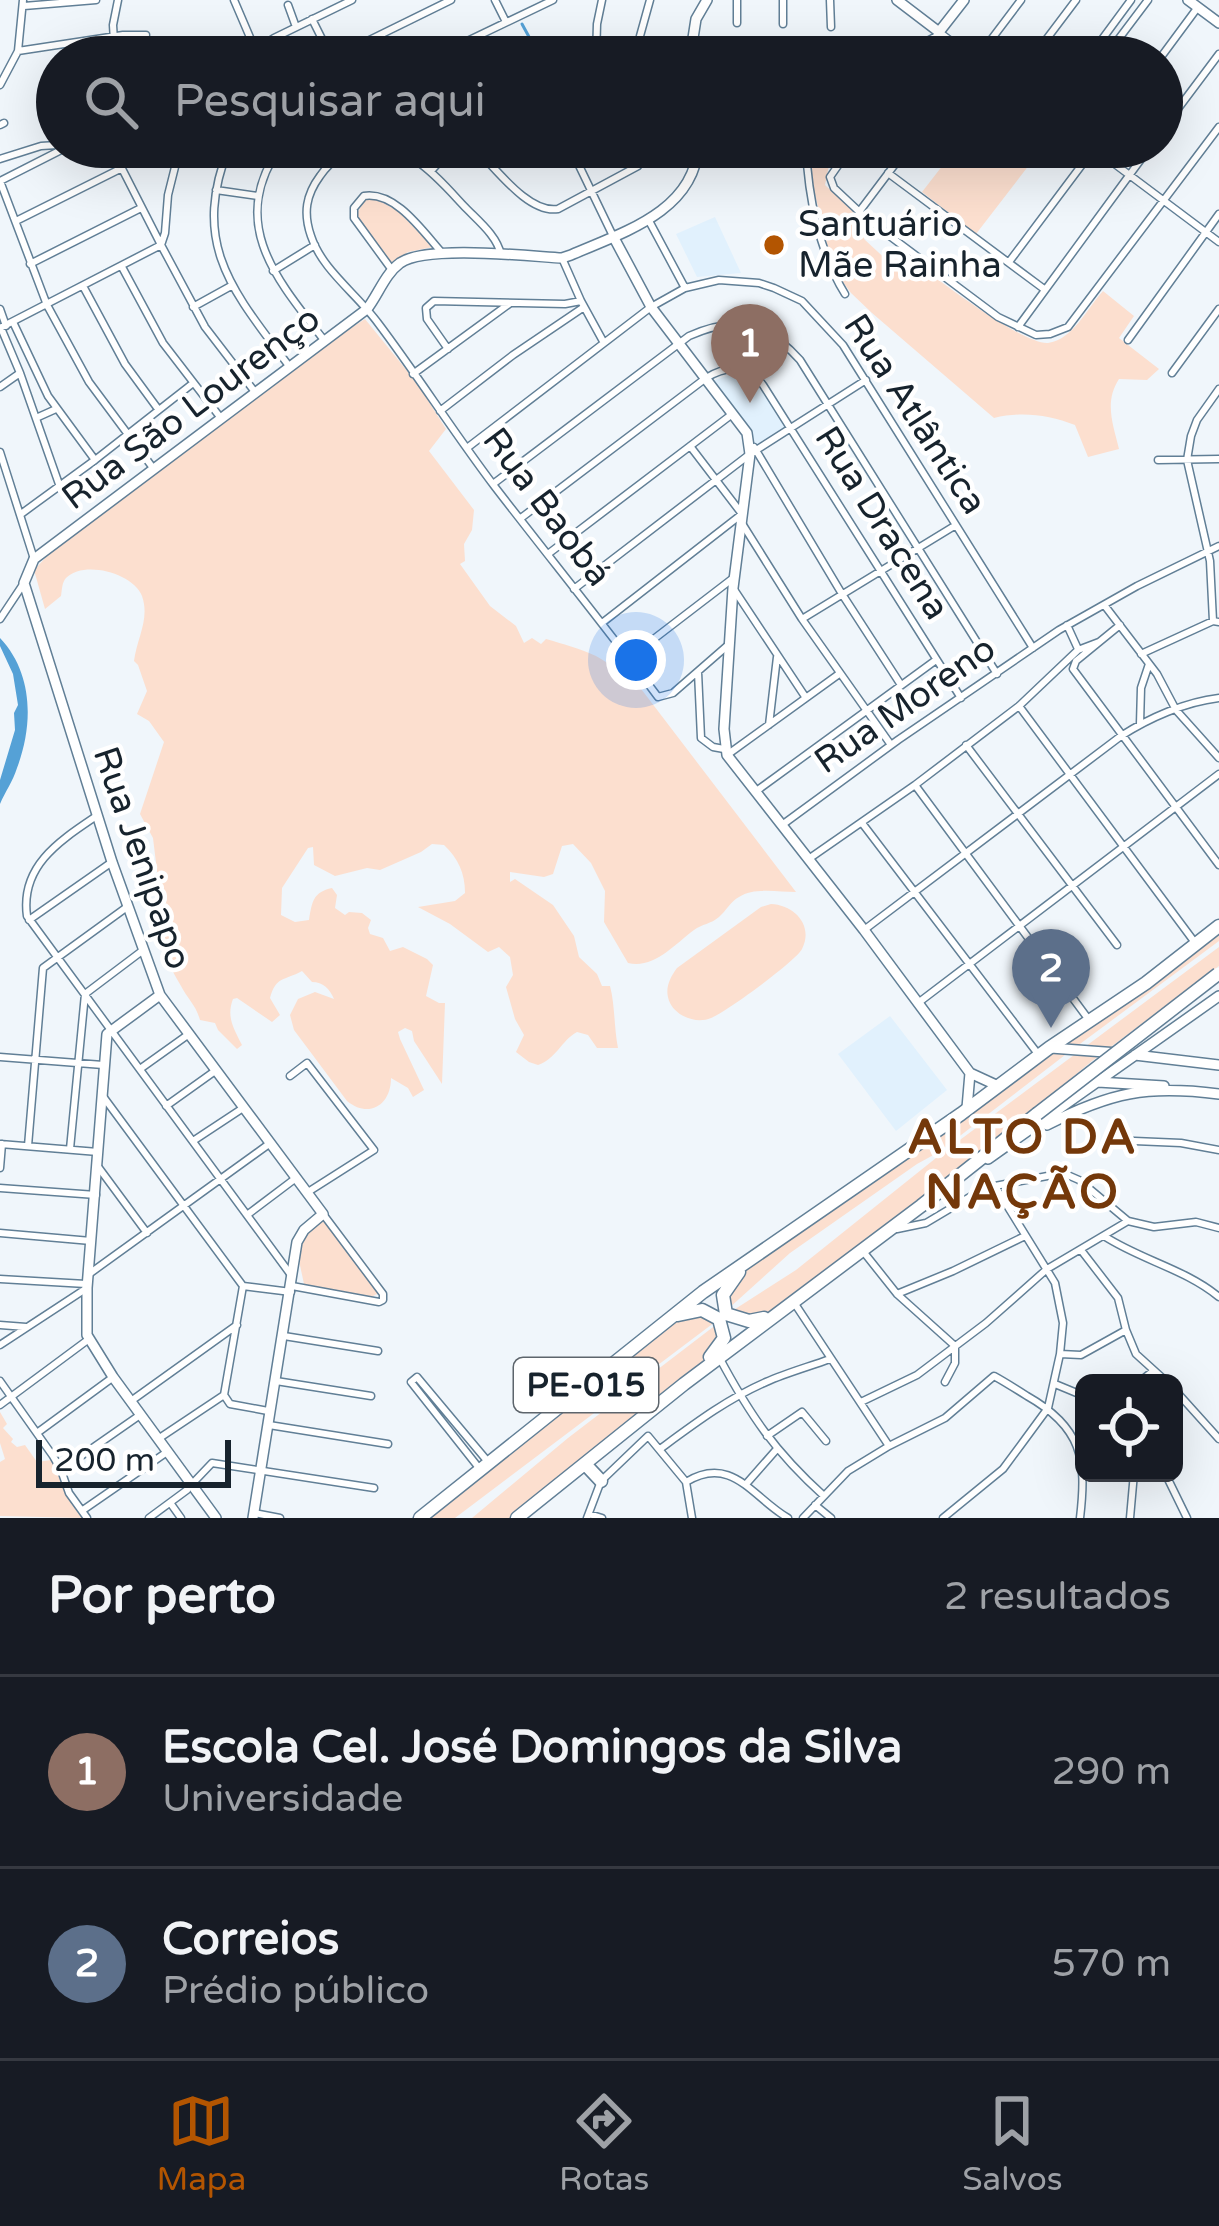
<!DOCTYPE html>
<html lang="pt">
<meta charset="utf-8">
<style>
body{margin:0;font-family:"Varela Round",sans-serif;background:#242831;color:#f1f3f6}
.controls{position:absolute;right:36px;bottom:36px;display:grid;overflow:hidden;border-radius:18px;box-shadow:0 12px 48px #0002}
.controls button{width:108px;height:108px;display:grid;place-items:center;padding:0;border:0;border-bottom:3px solid #363941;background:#171b24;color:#f1f3f6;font:60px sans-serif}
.scale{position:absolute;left:36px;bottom:30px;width:195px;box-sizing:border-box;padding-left:12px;border:6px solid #17232d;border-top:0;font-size:33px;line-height:42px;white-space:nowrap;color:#17232d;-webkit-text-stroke:9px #fff;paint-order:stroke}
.you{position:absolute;left:636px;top:660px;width:42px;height:42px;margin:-30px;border:9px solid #fff;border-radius:50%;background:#1a73e8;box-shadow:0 0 0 18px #1a73e833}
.badge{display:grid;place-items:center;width:78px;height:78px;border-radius:50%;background:#b35501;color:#fff;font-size:39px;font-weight:700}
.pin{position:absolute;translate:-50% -99px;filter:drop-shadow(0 3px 6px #0008)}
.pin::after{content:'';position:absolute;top:63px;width:42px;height:36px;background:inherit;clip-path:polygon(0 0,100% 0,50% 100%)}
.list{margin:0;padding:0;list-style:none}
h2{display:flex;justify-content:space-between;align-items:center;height:156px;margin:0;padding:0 48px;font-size:51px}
h2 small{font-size:39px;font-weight:400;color:#9ea1a6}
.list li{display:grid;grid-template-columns:78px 1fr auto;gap:36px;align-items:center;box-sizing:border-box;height:192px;padding:0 48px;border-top:3px solid #363941}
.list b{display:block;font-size:45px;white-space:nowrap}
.list p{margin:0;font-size:39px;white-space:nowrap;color:#9ea1a6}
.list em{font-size:39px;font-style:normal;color:#9ea1a6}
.icon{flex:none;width:66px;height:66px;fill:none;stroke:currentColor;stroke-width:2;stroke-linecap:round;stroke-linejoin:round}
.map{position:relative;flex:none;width:1219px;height:1518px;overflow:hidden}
.search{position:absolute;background:#171b24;box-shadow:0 12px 48px #0002;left:36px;right:36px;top:36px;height:132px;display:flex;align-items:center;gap:30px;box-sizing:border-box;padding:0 42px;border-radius:66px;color:#9ea1a6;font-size:45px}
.sheet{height:540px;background:#171b24}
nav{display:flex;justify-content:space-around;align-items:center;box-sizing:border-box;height:168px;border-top:3px solid #363941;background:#171b24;font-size:33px;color:#9ea1a6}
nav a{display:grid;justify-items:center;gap:6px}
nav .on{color:#b35501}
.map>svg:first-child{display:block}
</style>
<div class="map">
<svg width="1219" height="1518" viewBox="0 0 1219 1518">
<rect width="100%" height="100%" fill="#f0f6fb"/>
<path fill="#e1f1fd" d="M715 217 741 273 697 277 676 234Z
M733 374 752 381 764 393 786 427 755 446 737 413 712 381Z
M890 1016 947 1090 896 1131 838 1054Z"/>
<path fill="#fcdfcf" d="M810 147H838L831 155 825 185 853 211 866 231 864 239 891 264 901 252C927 271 1021 345 1048 343 1073 340 1088 307 1103 291L1134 316 1119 338 1159 369 1147 380 1119 379C1104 402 1113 424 1119 449L1088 457 1075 425C1049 415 1022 411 994 418L872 313 851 293 837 274 831 261 813 186Z
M957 147H1043L976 234 922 192Z
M376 199 398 211 433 247 408 252 392 263 356 215 365 200Z
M365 319 417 383 446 429 429 451 474 510 472 530 464 544 465 561 460 564 490 606 516 626 524 643 532 638 541 644 546 639C563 644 579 648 596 656 609 663 618 672 632 677L796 892C778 892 755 887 739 897 731 901 726 911 719 917 711 924 702 924 694 930 674 945 654 969 628 963L604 922 605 891 591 863 573 844 562 846 553 874 544 877 510 872V882L515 879 553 905 574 936 579 957 597 974 602 986H610C615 1005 614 1028 618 1048H597L588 1035 577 1032C561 1041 556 1059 538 1065L529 1062 516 1052 524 1035 515 1019 506 987 513 975 510 957 499 947 488 952 450 924 418 907 455 901 465 893C465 873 458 858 444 845L432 844 421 852 380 870 367 868 335 876 314 865 313 847 308 848 282 888 281 915 295 922 309 920C312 902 313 892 332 888L337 895 335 908 345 915 349 912 362 913 371 920 368 928 370 934 383 938 390 951 403 947 427 959 433 965 426 996 439 1003H445L442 1084 414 1041 412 1031 405 1028 398 1032 400 1039 424 1090 413 1097 408 1088 391 1078C391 1105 369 1119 347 1101L294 1030 290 1015 298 999 315 992 334 999C330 989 323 982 312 982L302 971C284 981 276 976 270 998L280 1015 272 1022 237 998 233 999C226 1017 234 1029 242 1045L237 1049 218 1030 215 1023 200 1020C196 1005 187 998 181 986 167 963 158 940 152 914L161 904 153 838 140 814 164 742 149 721 137 714 147 691 138 665 134 661C137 638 150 619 142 596 133 573 84 560 66 578 62 582 62 590 61 596L45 609 34 570 49 554 334 339Z
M771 904C794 905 814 925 802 949 796 961 726 1012 711 1018 697 1024 677 1017 670 1003 664 990 669 979 677 968L761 907Z
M1219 931V941L1065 1055 939 1152 917 1164 790 1253 728 1309 726 1297 738 1276 756 1262Z
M1219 947V966L1092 1061 947 1182 770 1315 750 1320 729 1313 796 1270 941 1154Z
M325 1214 379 1293 369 1298 304 1284 295 1242Z
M691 1311 715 1322 455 1518H424L647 1339Z
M717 1324 722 1333 710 1353 684 1384 510 1518H472L568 1438Z
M0 1412 7 1424 3 1428 13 1439 11 1442 17 1447 25 1445 37 1462 51 1460 69 1498 83 1518 0 1516V1462L5 1459 0 1443Z"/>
<path fill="#55a1d6" d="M0 638C34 674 33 726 17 768 13 781 5 792 0 804V780L15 730 14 713 18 705 13 674 0 646Z"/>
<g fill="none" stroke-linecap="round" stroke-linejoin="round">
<path stroke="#55a1d6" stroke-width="3" d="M522 24 540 57"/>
<g stroke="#617f96" stroke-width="9">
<path id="minor" d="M234 0 255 49
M495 0 506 22
M783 0V24
M830 0 831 27
M288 5 296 27
M24 6 96 0
M312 19 331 57
M737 23V0
M18 51 123 35H146
M115 57 113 25 118 0
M245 57 274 38 352 0
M335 57 451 0
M434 57 553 0
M596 57 597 24 602 0
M640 57V36L650 0
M897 57 933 38
M920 57 939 32 972 57
M978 57 1021 0
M1033 57 1076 0
M1089 57 1131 0
M1105 57 1148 0
M1161 57 1198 7
M0 85 18 51 23 0
M0 125 4 123
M1162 130 1219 54
M180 147 168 195 165 233 161 245 205 327 255 392
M229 147C190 245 233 291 289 366
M280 147C227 223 277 280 324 340
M474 147C495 167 528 214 558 209L638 166 646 156 647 147
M537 147C553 163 565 157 583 147
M806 147C808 196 819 252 845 294
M851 147 830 177 834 188 867 219 998 317 1036 335 1050 334 1068 327 1219 127
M1092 147 1219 242
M573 153 613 236
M0 159 41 146 57 145
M431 171 453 147
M888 173 1044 289
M0 181 47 305 89 382 153 468
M0 181 67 147
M216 190 258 196
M859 212 908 147
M648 219 685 288
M16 221 120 169
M501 255C497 235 477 220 463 205 436 176 409 143 365 148 345 150 331 160 320 176 306 195 303 213 311 236 322 270 357 294 378 323 418 376 454 433 495 487 549 557 605 626 658 697L673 693 727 646
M562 258 581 301 604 343
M1009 262 1093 150
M30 264 141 208
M122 267 163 343 220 417
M392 270 354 218V208L364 196C396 191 423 232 443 254
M273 271 315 245
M83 286 125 364 158 409
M193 307 231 286
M0 309 6 326
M13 322 48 396 95 460
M1018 327 1150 147
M0 328 161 245 111 147
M1 328 20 373 60 487
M1128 340 1219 214
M448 349 427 319 426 308 434 301 565 304 581 301
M1172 373 1219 309
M413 374 509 304
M0 387 20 373
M440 411 513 355 584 307
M36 418 56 409
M754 447 842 594 901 685
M467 448 651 307 685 288 719 280 759 283 774 288 802 301 843 345 1033 648
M0 452 34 559
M1158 460 1219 459
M493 484 689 336C735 315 767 323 800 360L997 674
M21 514 95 460 192 384
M521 518 706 378C727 365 747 365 763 385L961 698
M743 525 802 619 891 745
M548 554 731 415
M574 589 750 454 866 380
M735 591 806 698
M1105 606 1157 674 1176 710 1219 758
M0 619 24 583
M802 619 956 525
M1213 621 1210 561 1187 460 1191 436 1197 420 1219 389
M602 623 742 514 690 446
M1067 625 1078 649
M1120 625 1076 661 1073 669 1219 865
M1141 654 1213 621 1219 622
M629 658 732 579
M698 672 701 738 713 747 724 749
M1019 706 1196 944
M1140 724 1141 688 1149 664
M769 725 777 657
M966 745 1117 945
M727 755 839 674
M915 785 1089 1020
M755 792 936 660
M98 815C61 840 20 865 27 916L291 1275
M862 823 1038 1054
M782 825 898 740 1059 630 1137 586 1219 546
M810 858 915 785 1019 706 1078 650 1099 642
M29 920 112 862
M864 930 1121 736C1149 718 1185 702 1219 698
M918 1003 1219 774
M0 1057 103 1065
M140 1069 189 1034
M290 1076 307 1063 374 1150 308 1192
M102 1095 243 1286
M166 1106 215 1071
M1111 1140 1181 1143 1219 1150
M193 1141 243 1108
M0 1144 98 1152
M28 1146 43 968 127 907
M70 1149 85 994 142 951
M0 1168 2 1144
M99 1168 147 1233
M0 1188 96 1195
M247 1215 296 1178
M897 1229 926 1223 973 1195 995 1186 1063 1173 1079 1180 1128 1221 1154 1227 1196 1222 1219 1228
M0 1233 91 1241
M1104 1236C1141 1260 1185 1269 1219 1297
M862 1250 897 1294 955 1346V1363L945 1382
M1081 1250 1118 1298 1126 1330 1136 1354 1168 1383
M89 1274 269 1144
M0 1279 86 1284
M243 1286 291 1292
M292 1286 379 1302 383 1300V1294L323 1214
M897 1294 953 1271 1025 1236
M795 1304 889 1446
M0 1325 26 1327
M284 1336 378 1351
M0 1345 87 1288
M1060 1354 1081 1355 1126 1330
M719 1357C750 1415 775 1452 824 1496
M0 1381 53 1456 61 1470 69 1493 87 1518
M276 1381 371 1396
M1138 1383 1153 1371
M1055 1384 1084 1396
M1174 1389 1219 1439
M224 1395 243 1286
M224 1395 230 1404 268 1411
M131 1401 237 1325
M861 1402 917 1375 986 1323 1047 1269 1128 1221
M0 1405 89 1339
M269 1425 388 1444
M37 1433 112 1378
M767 1436 802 1412 826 1441
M158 1439 224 1395
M660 1449C694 1424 727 1399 766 1382 786 1373 808 1367 830 1359
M479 1468 411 1382 417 1377 489 1463
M61 1470 140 1415
M1165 1473 1187 1518
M686 1482C732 1454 753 1498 788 1518
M747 1483 776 1450
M192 1484 212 1463 374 1488
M171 1504 181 1518
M815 1505 831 1518
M83 1510 167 1452
M254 1513 280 1518
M589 1514 602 1518
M149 1518 187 1490
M587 1518 601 1481 648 1436 686 1482 692 1518
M803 1518 848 1471 889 1446 945 1418 994 1376C1005 1382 1016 1389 1027 1396 1082 1427 1087 1459 1080 1518
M943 1518 1003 1469 1023 1442 1048 1408 1060 1354 1063 1323 1055 1283 995 1186
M1130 1518 1134 1473"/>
</g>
<g stroke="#617f96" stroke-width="12">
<path id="tertiary" d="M897 0 939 32 964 0
M1188 0 1219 23
M690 57 696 19 707 0
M613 236 651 307 747 433 750 454 733 588 724 729 727 755 864 930 970 1073 996 1085
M160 995 107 1034 87 1288V1335L113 1377 216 1518
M967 1108 970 1073
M253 1518 297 1242 304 1230 323 1214 160 995 112 862 24 583 34 559 367 309C378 295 385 274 400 263 426 245 527 256 562 258L571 255C621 233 694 212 698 147"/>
</g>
<g stroke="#617f96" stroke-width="12">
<path id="secondary" d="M1051 1048 1118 1053
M1135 1055 1219 1065
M1098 1082 1164 1086
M1047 1125C1111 1092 1147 1085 1219 1094
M988 1159 1219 996"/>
</g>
<g stroke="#617f96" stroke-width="15">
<path id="trunk" d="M739 1272 723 1295 726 1314 749 1321 764 1318
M678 1315 702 1310 719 1319 724 1338 710 1357
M585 1464 601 1481
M420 1518 703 1292 961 1114 1049 1048 1146 983 1219 926
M517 1518 684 1384 921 1206 1037 1114"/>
</g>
<use href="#minor" stroke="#fff" stroke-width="6"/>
<use href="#tertiary" stroke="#fff" stroke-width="9"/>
<use href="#secondary" stroke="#fff" stroke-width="9"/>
<use href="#trunk" stroke="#fff" stroke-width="12"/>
<g stroke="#617f96" stroke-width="15" stroke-linecap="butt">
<path id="trunk-bridge" d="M1037 1114 1218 974"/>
</g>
<use href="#trunk-bridge" stroke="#fff" stroke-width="12"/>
</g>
<circle fill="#b35501" stroke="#fff" stroke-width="4.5" cx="774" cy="245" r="12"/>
<g text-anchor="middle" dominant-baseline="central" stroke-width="9" stroke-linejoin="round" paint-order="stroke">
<rect fill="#fff" stroke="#5d656c" stroke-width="3" x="514" y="1358" width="144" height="54" rx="9"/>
<g font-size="33" font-weight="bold" fill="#17232d">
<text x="586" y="1385">PE-015</text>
</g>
<g font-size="36" fill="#17232d" stroke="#fff" text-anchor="start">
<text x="798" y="224">Santuário<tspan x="798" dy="41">Mãe Rainha</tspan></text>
</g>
<g font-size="36" fill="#17232d" stroke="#fff">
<text transform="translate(191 408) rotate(-37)">Rua São Lourenço</text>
<text transform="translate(915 414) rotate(57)">Rua Atlântica</text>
<text transform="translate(547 507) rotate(53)">Rua Baobá</text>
<text transform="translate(882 523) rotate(58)">Rua Dracena</text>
<text transform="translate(905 705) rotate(-35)">Rua Moreno</text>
<text transform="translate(142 858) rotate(71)">Rua Jenipapo</text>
</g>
<g font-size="48" font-weight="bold" letter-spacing="3" fill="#74380a" stroke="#fff">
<text x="1023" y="1138">ALTO DA<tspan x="1023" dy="55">NAÇÃO</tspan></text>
</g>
</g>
</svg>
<div class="controls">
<button><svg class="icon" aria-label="locate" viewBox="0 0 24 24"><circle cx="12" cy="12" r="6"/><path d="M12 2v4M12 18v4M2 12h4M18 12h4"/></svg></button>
</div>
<div class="scale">200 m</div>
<div class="you"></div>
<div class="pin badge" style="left:750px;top:403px;background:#8d6e63">1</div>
<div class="pin badge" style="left:1051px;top:1028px;background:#5c6f8a">2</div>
<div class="search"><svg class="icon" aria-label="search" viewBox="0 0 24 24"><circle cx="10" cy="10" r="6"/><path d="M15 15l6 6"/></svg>Pesquisar aqui</div>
</div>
<section class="sheet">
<h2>Por perto<small>2 resultados</small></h2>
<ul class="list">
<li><span class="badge" style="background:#8d6e63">1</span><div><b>Escola Cel. José Domingos da Silva</b><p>Universidade</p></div><em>290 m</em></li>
<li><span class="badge" style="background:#5c6f8a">2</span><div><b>Correios</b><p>Prédio público</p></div><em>570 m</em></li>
</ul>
</section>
<nav>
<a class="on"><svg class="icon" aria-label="map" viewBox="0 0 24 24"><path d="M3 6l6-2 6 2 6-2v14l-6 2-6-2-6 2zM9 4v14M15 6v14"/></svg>Mapa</a>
<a><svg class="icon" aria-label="directions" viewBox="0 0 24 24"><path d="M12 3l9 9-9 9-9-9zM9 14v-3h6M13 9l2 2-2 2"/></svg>Rotas</a>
<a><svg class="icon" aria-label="saved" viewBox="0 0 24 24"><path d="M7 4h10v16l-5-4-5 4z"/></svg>Salvos</a>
</nav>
